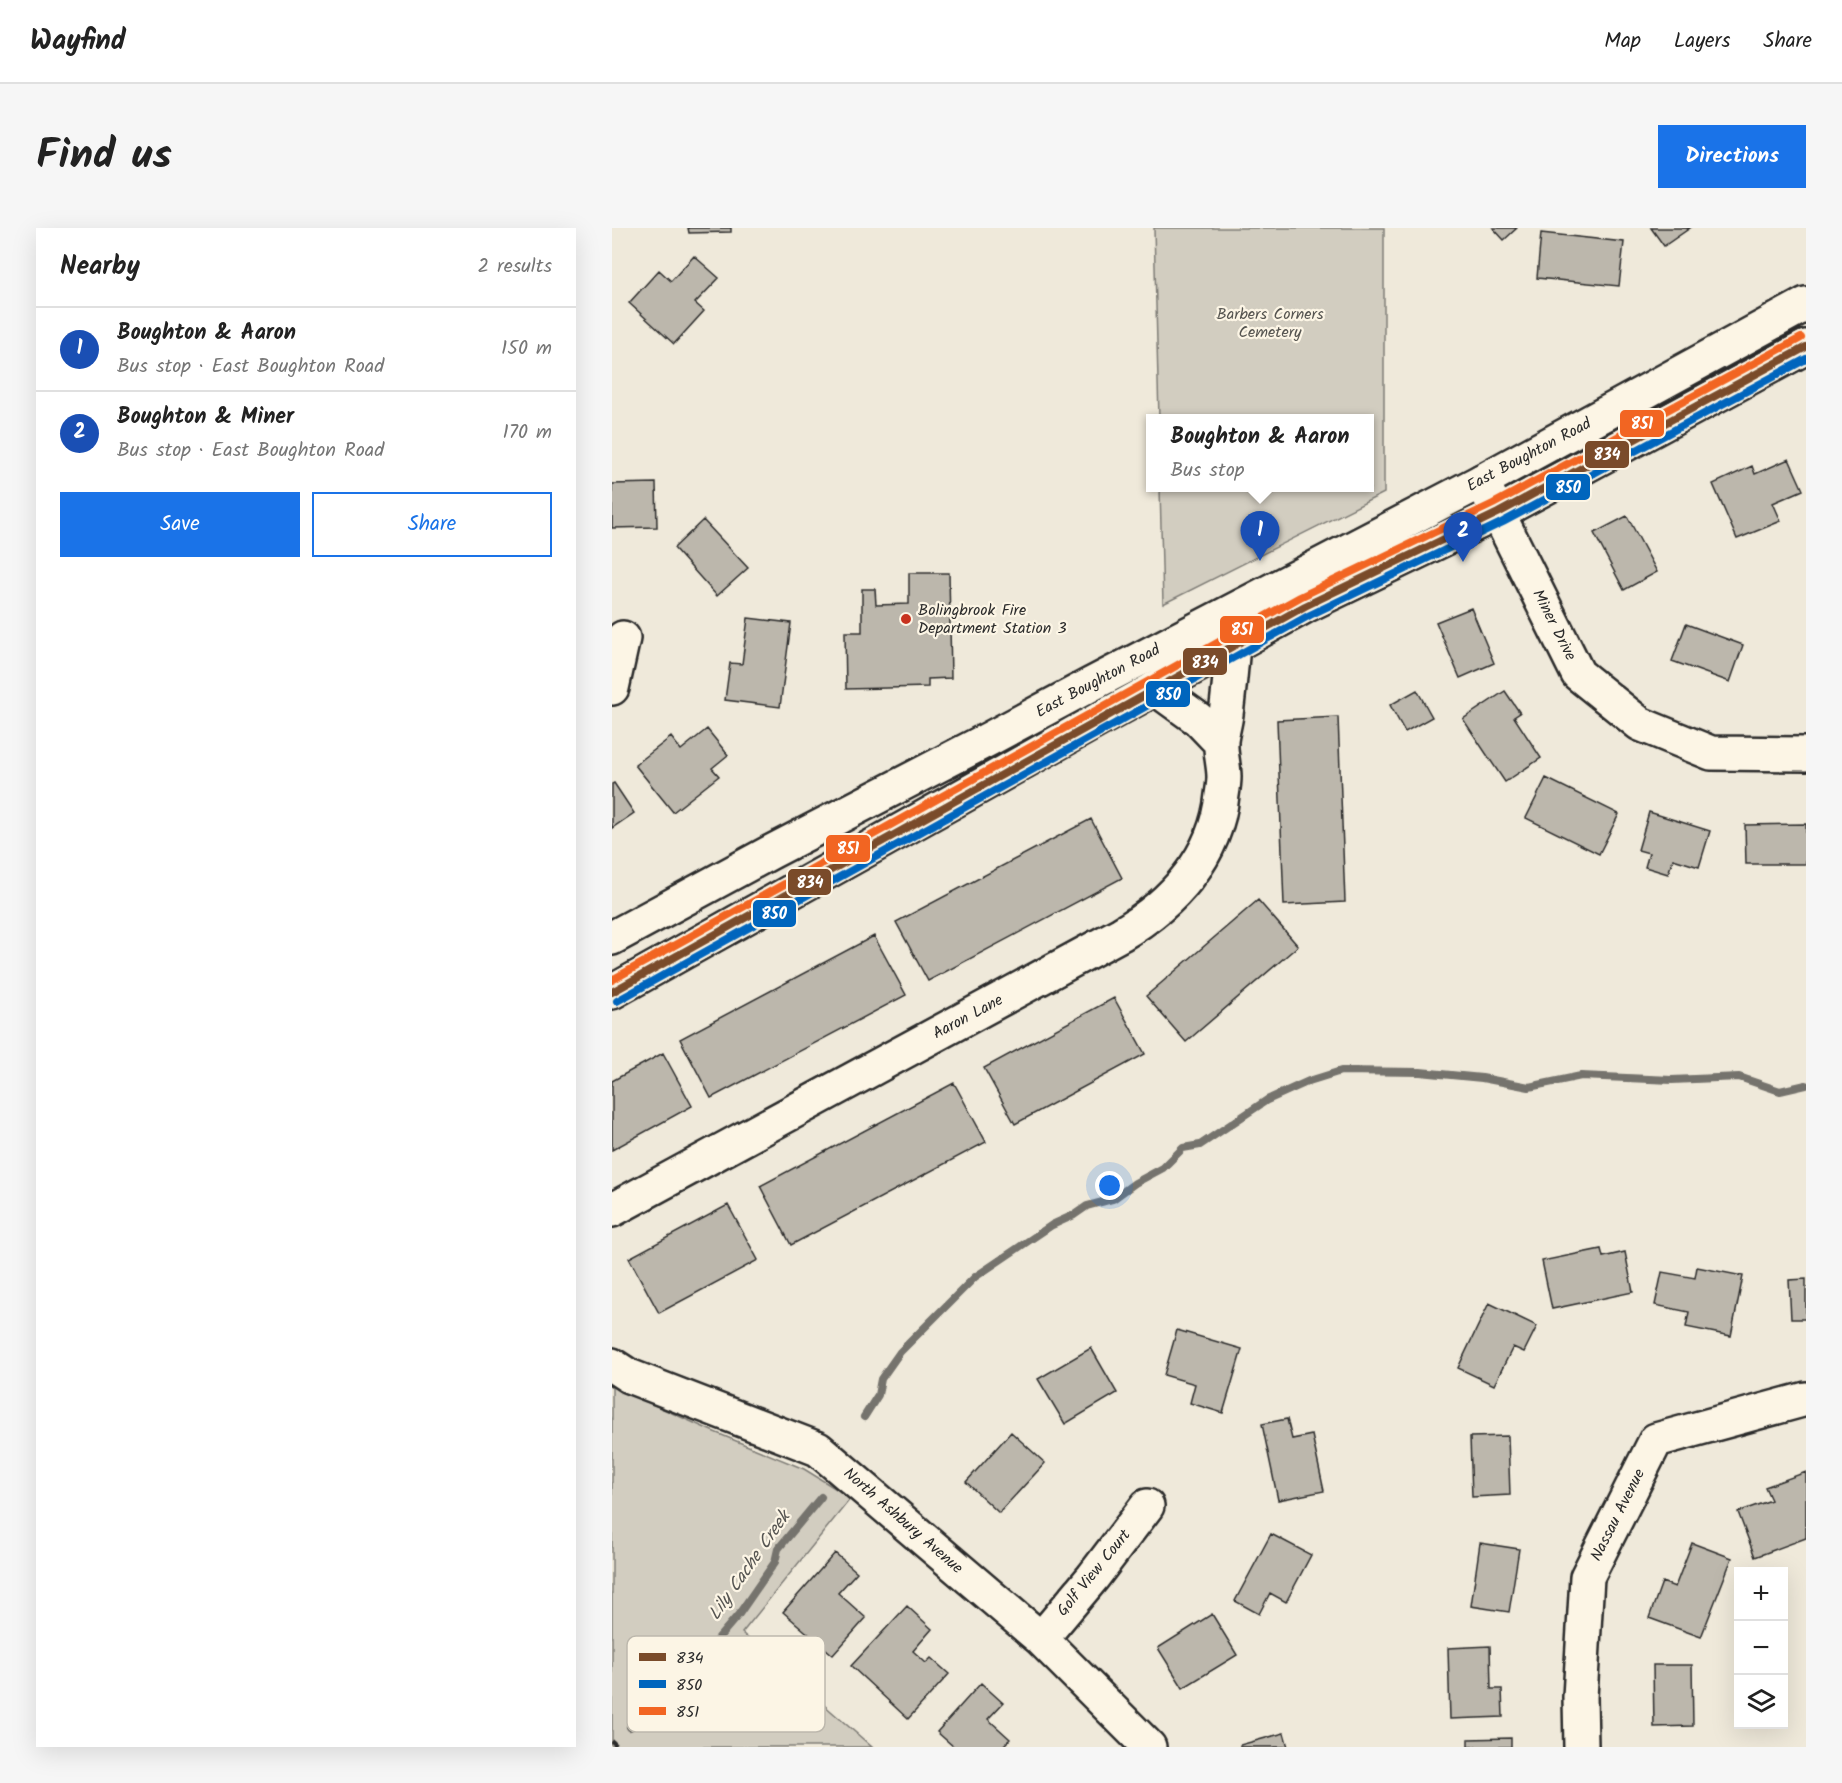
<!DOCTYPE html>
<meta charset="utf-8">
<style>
body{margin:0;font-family:Kalam,sans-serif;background:#f6f6f6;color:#222}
.controls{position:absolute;right:18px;bottom:18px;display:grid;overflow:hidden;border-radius:0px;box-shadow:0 6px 24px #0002}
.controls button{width:54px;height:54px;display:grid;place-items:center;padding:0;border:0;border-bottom:2px solid #e0e0e0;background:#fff;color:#222;font:30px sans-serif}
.you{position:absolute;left:498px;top:958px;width:21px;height:21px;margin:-15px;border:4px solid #fff;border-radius:50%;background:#1a73e8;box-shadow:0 0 0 9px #1a73e833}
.badge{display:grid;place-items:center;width:39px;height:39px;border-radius:50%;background:#1a73e8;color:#fff;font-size:20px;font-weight:700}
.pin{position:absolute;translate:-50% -50px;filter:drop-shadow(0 2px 3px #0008)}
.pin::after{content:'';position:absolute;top:32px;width:21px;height:18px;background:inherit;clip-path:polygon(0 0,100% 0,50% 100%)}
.popup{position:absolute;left:534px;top:186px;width:228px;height:78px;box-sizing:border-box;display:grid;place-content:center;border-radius:0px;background:#fff;filter:drop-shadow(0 2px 4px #0005);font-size:20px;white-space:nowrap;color:#767676}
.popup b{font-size:22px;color:#222}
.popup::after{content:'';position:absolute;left:50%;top:100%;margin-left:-12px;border:12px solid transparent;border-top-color:#fff}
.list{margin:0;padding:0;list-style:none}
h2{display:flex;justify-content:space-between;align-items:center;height:78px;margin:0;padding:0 24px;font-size:26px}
h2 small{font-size:20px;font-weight:400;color:#767676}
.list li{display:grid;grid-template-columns:39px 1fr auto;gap:18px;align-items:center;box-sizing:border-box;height:84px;padding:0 24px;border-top:2px solid #e0e0e0}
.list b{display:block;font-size:22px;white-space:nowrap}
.list p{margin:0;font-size:20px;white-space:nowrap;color:#767676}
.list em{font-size:20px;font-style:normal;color:#767676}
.actions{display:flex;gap:12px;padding:18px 24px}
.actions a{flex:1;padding:14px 0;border:2px solid #1a73e8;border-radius:0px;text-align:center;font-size:21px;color:#1a73e8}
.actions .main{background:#1a73e8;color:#fff}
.icon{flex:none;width:33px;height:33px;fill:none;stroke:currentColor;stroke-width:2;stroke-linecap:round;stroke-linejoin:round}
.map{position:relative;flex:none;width:1194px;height:1519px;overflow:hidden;border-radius:0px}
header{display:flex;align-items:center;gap:36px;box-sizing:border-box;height:84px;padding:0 30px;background:#fff;border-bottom:2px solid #e0e0e0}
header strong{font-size:28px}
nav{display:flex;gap:33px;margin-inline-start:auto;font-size:21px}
.intro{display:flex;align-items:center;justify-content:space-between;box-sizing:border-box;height:144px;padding:0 36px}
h1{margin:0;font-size:42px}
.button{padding:15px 27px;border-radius:0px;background:#1a73e8;color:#fff;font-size:21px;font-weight:700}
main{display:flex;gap:36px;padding:0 36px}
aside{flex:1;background:#fff;border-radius:0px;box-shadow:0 6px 24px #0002}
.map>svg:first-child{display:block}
</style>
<header>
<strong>Wayfind</strong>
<nav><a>Map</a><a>Layers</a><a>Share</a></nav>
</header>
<div class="intro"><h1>Find us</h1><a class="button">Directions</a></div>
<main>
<aside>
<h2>Nearby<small>2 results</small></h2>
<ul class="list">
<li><span class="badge" style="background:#1a4fb4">1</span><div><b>Boughton &amp; Aaron</b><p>Bus stop · East Boughton Road</p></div><em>150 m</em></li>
<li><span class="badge" style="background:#1a4fb4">2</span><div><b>Boughton &amp; Miner</b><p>Bus stop · East Boughton Road</p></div><em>170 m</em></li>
</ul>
<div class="actions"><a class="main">Save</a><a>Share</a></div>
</aside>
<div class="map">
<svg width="1194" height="1519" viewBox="0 0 1194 1519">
<rect width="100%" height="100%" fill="#efe9da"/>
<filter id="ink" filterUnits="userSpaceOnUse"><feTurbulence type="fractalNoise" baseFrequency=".0167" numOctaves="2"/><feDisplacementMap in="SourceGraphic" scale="12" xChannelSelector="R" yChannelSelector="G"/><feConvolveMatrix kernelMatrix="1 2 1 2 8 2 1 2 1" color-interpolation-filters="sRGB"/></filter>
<g filter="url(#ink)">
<path fill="#d2cdc0" stroke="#7e7c76" stroke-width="1.5" d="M542 0H772V265L551 376 548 260H758V190H547Z
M0 1158 100 1203 192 1241 239 1270 130 1405 260 1519H0Z"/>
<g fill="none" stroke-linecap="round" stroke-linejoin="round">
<path stroke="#75736d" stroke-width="8" d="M252 1189 266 1167 269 1151 288 1124 363 1049 440 997 462 987 475 978 501 971 523 955 551 940 571 920 588 917 655 872 697 853 729 843 808 844 870 850 917 859 969 848 1060 852 1127 849 1168 863 1194 857
M18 1499 53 1479 68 1455 127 1386 163 1334 166 1321 209 1269"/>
</g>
<path fill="#bcb7ac" stroke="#2b2b2b" stroke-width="1.5" d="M76 0H119V4L77 5Z
M881 0H905L892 12Z
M1039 0H1078L1052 18Z
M929 5 1012 14 1007 58 925 50Z
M82 28 107 50 83 75 92 83 62 116 17 75 47 42 59 53Z
M1177 231 1191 262 1161 275 1169 293 1125 311 1101 256 1140 238 1143 246Z
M44 255 45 299 0 300V256Z
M1015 288 1045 344 1012 362 982 305Z
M91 292 136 340 105 368 62 320Z
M297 345H337L339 450 316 451V459L234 461 233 404H250V361H263L264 377 297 376Z
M859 380 882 435 848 450 824 394Z
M136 390 179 395 168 479 113 472 118 435 130 436Z
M1074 396 1131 417 1118 454 1060 433Z
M805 462 820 489 793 504 778 477Z
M893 463 908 485 902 489 929 530 893 554 851 491Z
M726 489 733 674 672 677 665 492Z
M95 501 116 527 100 540 107 548 61 584 23 537 59 509 69 522Z
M934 550 1007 586 987 626 914 590Z
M2 555 22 585 0 600V556Z
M1037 584 1098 603 1087 639 1061 631 1056 646 1033 639 1037 625 1026 622Z
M479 591 510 650 316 753 284 694Z
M1194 596V636H1134L1133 597Z
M646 672 686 718 574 814 534 768Z
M262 708 294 767 99 870 68 811Z
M502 770 533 826 403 896 372 840Z
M51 825 80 878 0 922V853Z
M342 855 374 914 179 1017 148 958Z
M116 977 146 1032 47 1085 17 1030Z
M989 1021 991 1029 1013 1024 1021 1064 940 1081 930 1033Z
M1085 1039 1131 1048 1119 1108 1074 1099 1077 1084 1043 1077 1050 1044 1083 1050Z
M1194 1051V1091H1179L1177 1052Z
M877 1075 925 1098 912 1124 901 1119 882 1157 846 1140Z
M565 1102 630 1121 611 1185 578 1175 583 1156 552 1147Z
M479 1120 505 1165 453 1196 426 1151Z
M675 1191 680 1211 700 1207 712 1263 666 1272 650 1196Z
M399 1204 433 1235 387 1285 354 1254Z
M896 1208 898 1267 860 1269 858 1209Z
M1194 1244V1310L1143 1329 1126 1284 1159 1272 1153 1259Z
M659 1306 699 1327 674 1374 658 1365 647 1386 623 1373Z
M868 1315 907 1321 897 1384 859 1378Z
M1080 1315 1120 1330 1089 1409 1037 1390 1050 1354 1063 1359Z
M223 1325 245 1344 226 1365 254 1390 221 1427 171 1384Z
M295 1378 320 1401 301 1423 314 1435 319 1430 337 1446 296 1491 239 1438Z
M600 1386 625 1427 571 1460 546 1420Z
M878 1418 879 1461H890L891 1489 838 1491 836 1420Z
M1041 1437H1080L1081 1498 1042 1499Z
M369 1455 391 1475 376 1491 398 1511 390 1519H342L325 1504Z
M672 1505 676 1519H628V1517Z
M899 1510V1519H856V1511Z"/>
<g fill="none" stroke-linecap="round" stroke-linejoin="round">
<g stroke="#2b2b2b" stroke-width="38">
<path id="minor" d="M870 253 966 446 1028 496 1099 525 1194 526
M0 460 11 410
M543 460 586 491 609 515
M0 982 509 706C560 676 604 629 610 567 611 561 612 555 612 549 612 537 608 525 609 513 610 504 613 495 614 486 617 463 619 440 621 417
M0 1137 17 1148 206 1221 429 1411 537 1519
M429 1411 481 1349 535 1278
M969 1519 968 1469 975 1349 1044 1212 1194 1171"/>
</g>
<g stroke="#2b2b2b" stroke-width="38">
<path id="major" d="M0 710 159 624 377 511 478 457 870 253 1194 76
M0 764 495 487 693 378 886 285 1194 119"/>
</g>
<path stroke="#2b2b2b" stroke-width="4" stroke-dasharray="6 4.5" stroke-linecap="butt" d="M0 1513 6 1519"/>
<use href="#minor" stroke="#fcf5e5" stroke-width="33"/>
<use href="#major" stroke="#fcf5e5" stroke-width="33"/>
<g stroke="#fcf5e5" stroke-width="12">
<path id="bus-1" d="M0 764 693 378 886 285 1194 119"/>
</g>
<g stroke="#fcf5e5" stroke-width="12">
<path id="bus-2" d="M5 773 698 387 891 294 1194 131"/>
</g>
<g stroke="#fcf5e5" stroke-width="12">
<path id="bus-3" d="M0 752 688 369 881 276 1189 110"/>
</g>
<use href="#bus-1" stroke="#7a4b2a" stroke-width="8"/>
<use href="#bus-2" stroke="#0065bd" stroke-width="8"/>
<use href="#bus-3" stroke="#f26522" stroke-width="8"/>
</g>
</g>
<circle fill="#c8321e" stroke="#fcf5e5" stroke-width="2" cx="294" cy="391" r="6"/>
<g text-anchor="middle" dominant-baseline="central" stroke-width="4.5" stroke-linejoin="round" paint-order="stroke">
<g font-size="16" fill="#555450" stroke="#fcf5e5">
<text x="658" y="86">Barbers Corners<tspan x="658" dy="18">Cemetery</tspan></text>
</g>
<g font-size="16" fill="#2b2b2b" stroke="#fcf5e5">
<text transform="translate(917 227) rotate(-28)">East Boughton Road</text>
<text transform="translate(942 397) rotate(63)">Miner Drive</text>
<text transform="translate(486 453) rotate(-28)">East Boughton Road</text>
<text transform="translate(356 789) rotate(-28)">Aaron Lane</text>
<text transform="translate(1006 1287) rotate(-63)">Nassau Avenue</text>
<text transform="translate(291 1293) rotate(41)">North Ashbury Avenue</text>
<text transform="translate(482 1345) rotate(-51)">Golf View Court</text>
</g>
<g font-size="16" fill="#2b2b2b" stroke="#fcf5e5" text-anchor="start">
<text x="306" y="382">Bolingbrook Fire<tspan x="306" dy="18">Department Station 3</tspan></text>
</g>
<g font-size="18" font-style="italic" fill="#565552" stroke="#fcf5e5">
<text transform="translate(138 1338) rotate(-55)">Lily Cache Creek</text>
</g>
</g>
<rect x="15" y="1408" width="198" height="96" rx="9" fill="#fcf5e5" stroke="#bdb8ad" stroke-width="1.5"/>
<rect x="27" y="1425" width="27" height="8" fill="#7a4b2a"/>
<rect x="27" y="1452" width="27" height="8" fill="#0065bd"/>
<rect x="27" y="1479" width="27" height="8" fill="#f26522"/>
<g font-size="16" fill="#2b2b2b">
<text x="64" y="1435">834</text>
<text x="64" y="1462">850</text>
<text x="64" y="1489">851</text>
</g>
<g stroke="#fcf5e5" stroke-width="2">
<rect x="1007" y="181" width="46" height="29" rx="6" fill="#f26522"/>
<rect x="972" y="212" width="46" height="29" rx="6" fill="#7a4b2a"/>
<rect x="933" y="245" width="46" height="28" rx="6" fill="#0065bd"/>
<rect x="607" y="387" width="46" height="29" rx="6" fill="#f26522"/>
<rect x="570" y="419" width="46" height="29" rx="6" fill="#7a4b2a"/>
<rect x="533" y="452" width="46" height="28" rx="6" fill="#0065bd"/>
<rect x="213" y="606" width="46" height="29" rx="6" fill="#f26522"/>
<rect x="175" y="640" width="45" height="28" rx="6" fill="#7a4b2a"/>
<rect x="140" y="671" width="45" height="29" rx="6" fill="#0065bd"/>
</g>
<g font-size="16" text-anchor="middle" font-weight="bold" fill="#fff">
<text x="1030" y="201">851</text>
<text x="995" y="232">834</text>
<text x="956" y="265">850</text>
<text x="630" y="407">851</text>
<text x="593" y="440">834</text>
<text x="556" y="472">850</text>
<text x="236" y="626">851</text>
<text x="198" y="660">834</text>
<text x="162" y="691">850</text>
</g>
</svg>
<div class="controls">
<button>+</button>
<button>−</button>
<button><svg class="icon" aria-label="layers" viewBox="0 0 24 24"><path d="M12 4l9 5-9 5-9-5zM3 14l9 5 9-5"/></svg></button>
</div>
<div class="you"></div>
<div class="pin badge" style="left:648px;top:333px;background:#1a4fb4">1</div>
<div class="popup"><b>Boughton &amp; Aaron</b>Bus stop</div>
<div class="pin badge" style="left:851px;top:334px;background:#1a4fb4">2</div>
</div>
</main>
